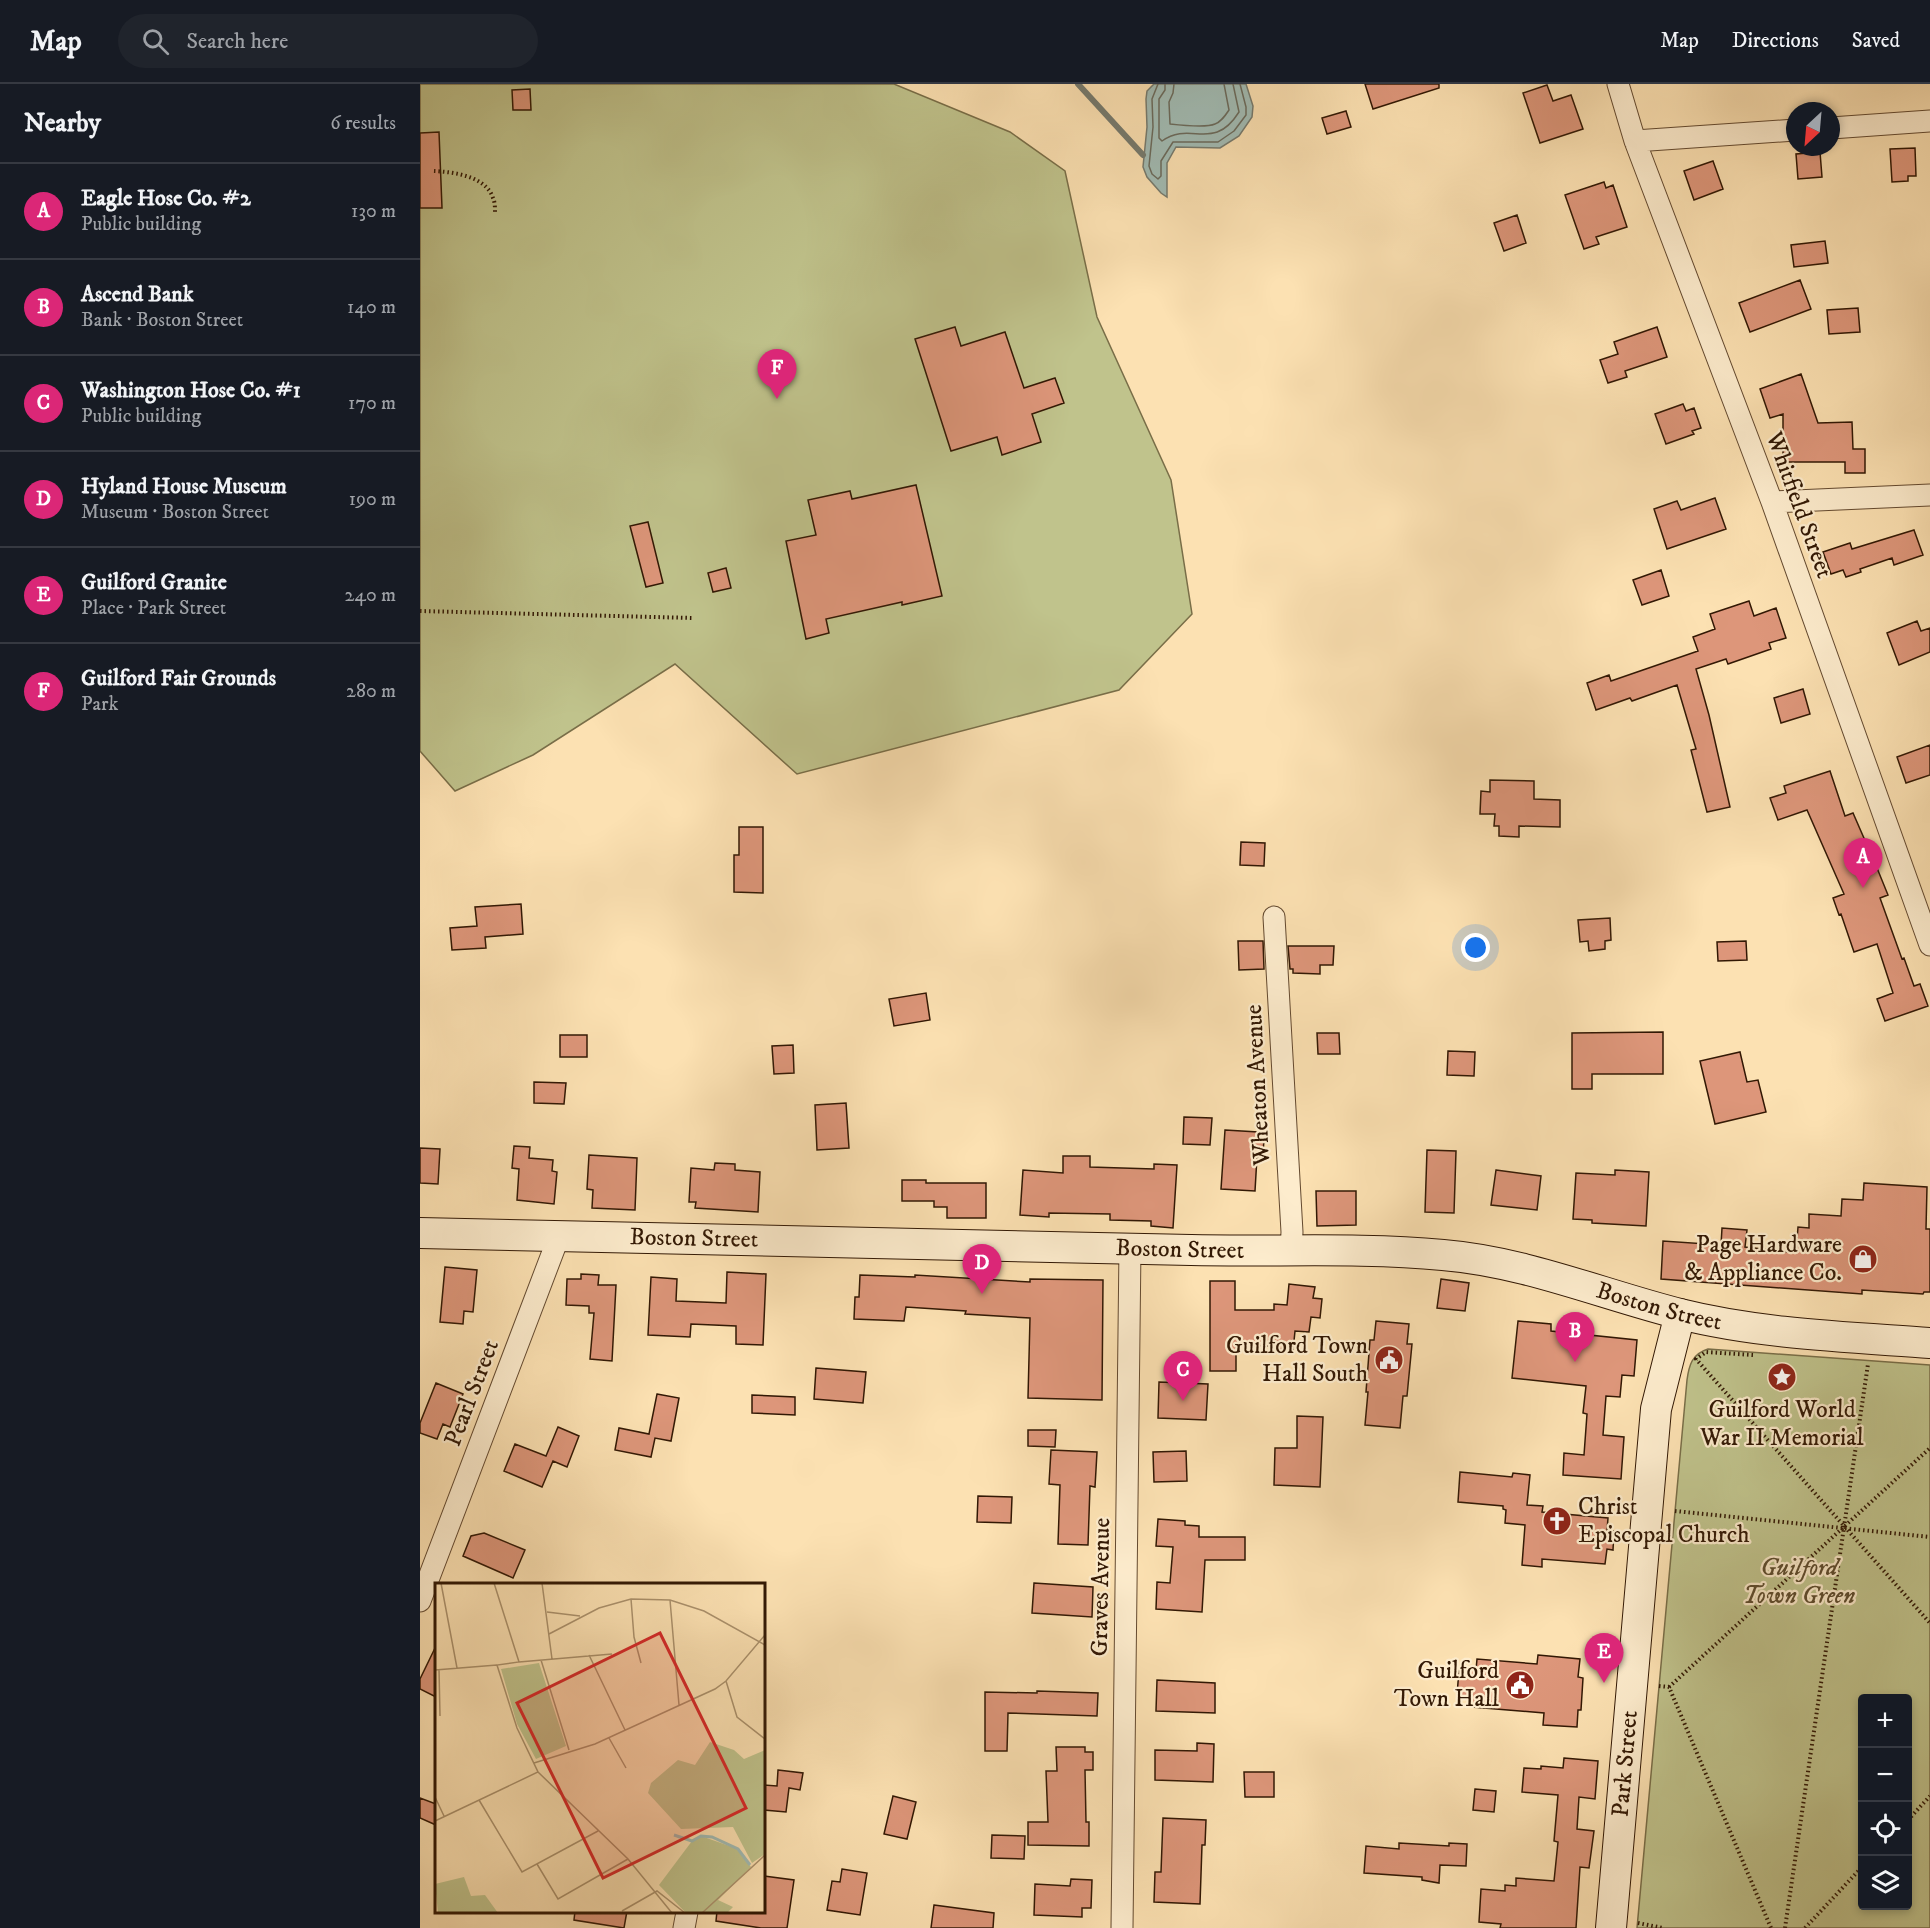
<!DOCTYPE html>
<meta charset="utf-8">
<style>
body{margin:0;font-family:"IM FELL DW Pica",serif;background:#20242c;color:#f1f3f6}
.controls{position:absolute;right:18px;bottom:18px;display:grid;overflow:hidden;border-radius:6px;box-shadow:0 3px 9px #0003}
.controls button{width:54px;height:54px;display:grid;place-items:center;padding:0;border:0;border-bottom:2px solid #363941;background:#171b24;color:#f1f3f6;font:30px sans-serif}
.compass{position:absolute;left:1366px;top:18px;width:54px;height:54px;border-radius:50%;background:#171b24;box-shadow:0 3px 9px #0003;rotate:206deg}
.you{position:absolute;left:1056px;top:864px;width:21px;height:21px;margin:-15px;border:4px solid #fff;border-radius:50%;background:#1a73e8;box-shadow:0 0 0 9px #1a73e833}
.badge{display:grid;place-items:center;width:39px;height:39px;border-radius:50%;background:#db2777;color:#fff;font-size:20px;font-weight:700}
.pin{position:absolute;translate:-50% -50px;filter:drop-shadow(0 2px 3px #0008)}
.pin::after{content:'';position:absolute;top:32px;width:21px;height:18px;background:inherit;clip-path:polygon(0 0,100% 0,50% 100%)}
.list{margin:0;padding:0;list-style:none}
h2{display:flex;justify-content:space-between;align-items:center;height:78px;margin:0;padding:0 24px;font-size:26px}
h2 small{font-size:20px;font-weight:400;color:#9ea1a6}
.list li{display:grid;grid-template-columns:39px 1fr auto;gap:18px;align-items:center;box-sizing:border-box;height:96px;padding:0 24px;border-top:2px solid #363941}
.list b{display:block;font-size:22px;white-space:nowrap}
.list p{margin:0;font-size:20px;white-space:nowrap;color:#9ea1a6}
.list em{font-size:20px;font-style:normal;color:#9ea1a6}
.icon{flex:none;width:33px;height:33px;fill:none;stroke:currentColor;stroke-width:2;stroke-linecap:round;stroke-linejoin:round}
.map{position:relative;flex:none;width:1510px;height:1844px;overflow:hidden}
header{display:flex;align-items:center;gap:36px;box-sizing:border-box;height:84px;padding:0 30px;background:#171b24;border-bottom:2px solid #363941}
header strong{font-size:28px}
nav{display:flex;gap:33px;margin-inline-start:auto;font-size:21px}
.search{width:420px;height:54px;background:#20242c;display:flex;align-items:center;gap:15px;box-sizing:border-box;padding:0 21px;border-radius:33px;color:#9ea1a6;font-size:22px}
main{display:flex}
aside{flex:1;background:#171b24}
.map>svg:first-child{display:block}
</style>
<header>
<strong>Map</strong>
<div class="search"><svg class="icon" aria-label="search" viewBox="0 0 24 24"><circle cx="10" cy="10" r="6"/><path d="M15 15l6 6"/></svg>Search here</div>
<nav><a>Map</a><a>Directions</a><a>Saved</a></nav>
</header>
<main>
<aside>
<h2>Nearby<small>6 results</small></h2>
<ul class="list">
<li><span class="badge">A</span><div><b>Eagle Hose Co. #2</b><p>Public building</p></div><em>130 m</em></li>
<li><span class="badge">B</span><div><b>Ascend Bank</b><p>Bank · Boston Street</p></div><em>140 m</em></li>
<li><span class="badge">C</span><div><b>Washington Hose Co. #1</b><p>Public building</p></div><em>170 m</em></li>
<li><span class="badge">D</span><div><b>Hyland House Museum</b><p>Museum · Boston Street</p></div><em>190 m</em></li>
<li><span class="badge">E</span><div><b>Guilford Granite</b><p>Place · Park Street</p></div><em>240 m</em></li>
<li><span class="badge">F</span><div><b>Guilford Fair Grounds</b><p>Park</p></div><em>280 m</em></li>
</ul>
</aside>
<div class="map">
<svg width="1510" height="1844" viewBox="0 0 1510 1844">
<rect width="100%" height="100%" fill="#fce1b2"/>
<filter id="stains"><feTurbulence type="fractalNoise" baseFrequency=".00333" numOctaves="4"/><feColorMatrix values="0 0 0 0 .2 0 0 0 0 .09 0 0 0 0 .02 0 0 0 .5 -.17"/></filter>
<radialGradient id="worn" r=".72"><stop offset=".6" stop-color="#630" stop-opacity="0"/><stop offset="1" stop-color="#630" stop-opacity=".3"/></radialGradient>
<path fill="#c0c38c" stroke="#796e48" stroke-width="1.5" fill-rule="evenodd" d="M0 0H474L590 48 645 87 677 233 751 396 772 530 699 606 377 690 255 580 113 671 35 707 0 667Z
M1288 1265 1510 1281V1844H1217L1267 1296C1269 1281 1272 1270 1288 1265ZM1442 1614H1488V1822H1442Z"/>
<path fill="#a1bcb5" stroke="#757a6e" stroke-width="1.5" d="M734 0H826L833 22 832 33 819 52 800 64 756 63 747 79V113L741 109 727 93 723 83 727 43 726 15 727 7Z"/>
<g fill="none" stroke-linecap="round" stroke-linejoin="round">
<path stroke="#6a6a5c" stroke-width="1.5" d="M738 0 732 15 733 43 729 82 732 90 738 95 741 92V77L753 58H798L814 47 826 31V23L820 0
M745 0V6L739 15V54L742 57C771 36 793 69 819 28L813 0
M754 0 753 9 749 18 750 40C759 41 786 44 795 40 801 38 805 32 809 26L804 0"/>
<path stroke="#757a6e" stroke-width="6" d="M658 0 723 71"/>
</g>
<path fill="#dd967a" stroke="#321804" stroke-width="1.5" d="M945 0H1019V4L953 25Z
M1127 1 1133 17 1151 11 1163 45 1120 59 1103 9Z
M110 5 111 26H93L92 6Z
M926 27 931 43 907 50 902 34Z
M19 48 22 124H0V49Z
M1495 64 1496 92H1488V97L1472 98 1470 65Z
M1400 68 1402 93 1378 95 1376 70Z
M1293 77 1303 105 1274 116 1264 87Z
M1184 98 1186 104 1193 101 1207 143 1176 153 1179 160 1164 165 1145 111Z
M1097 131 1106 159 1084 167 1074 139Z
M1405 157 1408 179 1374 183 1371 161Z
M1380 196 1391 225 1330 248 1319 219Z
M1438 224 1440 248 1409 250 1407 226Z
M535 243 541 262 585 248 604 304 635 294 644 319 612 330 621 358 582 371 577 353 531 367 495 255Z
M1237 243 1247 273 1205 287 1207 293 1188 299 1180 276 1198 270 1194 258Z
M1381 290 1398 339 1432 338 1433 365H1445V389H1425V378H1363V330L1350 334 1340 305Z
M1263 320 1266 327 1274 324 1281 344 1272 347 1274 350 1246 360 1235 330Z
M496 401 522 512 482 521V518L406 535 409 549 386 555 366 457 396 451 388 416 430 407 432 415Z
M1295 414 1306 445 1247 465 1234 425 1257 417 1261 426Z
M228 438 243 499 226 503 210 442Z
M1494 446 1503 471 1474 481 1472 474 1440 485 1441 488 1426 493 1423 486 1411 490 1403 468 1430 459 1432 465Z
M306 484 311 504 293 508 288 489Z
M1241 486 1249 512 1222 521 1213 496Z
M1329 517 1334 532 1356 524 1366 554 1349 559 1351 565 1308 580 1306 575 1276 585 1289 631 1310 723 1287 728 1271 666 1276 665 1257 601 1212 617 1210 614 1176 626 1167 599 1189 591 1191 597 1278 567 1273 553 1295 545 1290 530Z
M1497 537 1501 547 1510 544V568L1479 581 1467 549Z
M1383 605 1390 630 1361 639 1354 614Z
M1510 661V691L1486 699 1477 673Z
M1410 687 1425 732 1433 729 1457 784 1468 811 1460 814 1482 875 1484 874 1494 902 1500 900 1508 922 1465 937 1457 915 1473 909 1457 860 1434 868 1421 830 1419 831 1413 814 1424 810 1387 726 1358 736 1350 714 1366 709 1364 702Z
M1070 696 1114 697V715L1140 716V743L1099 742V753L1079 752V742H1074L1075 730H1060L1061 707 1070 708Z
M319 743H343V809L314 808V771H319Z
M821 758 845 759 844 782 820 781Z
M101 820 103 850 65 853 66 864 32 866 30 844 57 842 55 823Z
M1190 834 1191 856 1185 857V865L1169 867 1168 857 1160 858 1158 836Z
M818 857H843L844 885 819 886Z
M1326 857 1327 876 1298 877 1297 858Z
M868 862H914L913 881H900V890L873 889V885H870Z
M506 909 510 936 474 942 469 915Z
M1243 948V990H1172V1005H1152V949Z
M897 949H919L920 970H898Z
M140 951H167V973H140Z
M373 961 374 989 354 990 352 962Z
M1028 967 1055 968 1054 992 1027 991Z
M1320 968 1327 998 1338 996 1346 1028 1295 1040 1280 977Z
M114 998 146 999 144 1020 114 1019Z
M426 1019 429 1064 397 1066 395 1021Z
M764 1033 792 1034 790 1061 763 1060Z
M805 1046 838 1048V1053H844L843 1073H837L835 1107 801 1105Z
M94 1062 110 1063 109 1074 133 1076 132 1087 137 1088 134 1120 97 1116 99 1085 92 1084Z
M0 1064 20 1065 18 1100 0 1099Z
M1007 1066 1036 1067 1034 1129 1005 1128Z
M169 1071 217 1074 215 1126 172 1124 173 1106 167 1105Z
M643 1072H670V1083L734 1085V1080L757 1081 753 1144 731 1142V1137L690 1136V1130L629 1129V1133L600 1131 603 1086 643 1089Z
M295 1079 315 1080V1086L340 1088 338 1128 275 1124 276 1118H269L271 1084 294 1086Z
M1076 1086 1121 1092 1117 1126 1071 1121Z
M1195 1086 1229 1088 1226 1142 1172 1139V1136L1153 1135 1156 1089 1195 1091Z
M482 1096H506V1099H566V1134H527V1123H514V1117H482Z
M1444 1099 1507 1103 1506 1145H1510V1208H1504L1503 1210 1442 1206V1210L1241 1195 1243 1157 1301 1161 1302 1144 1327 1146 1325 1163 1376 1169 1378 1143 1389 1144V1130L1421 1132 1422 1115 1443 1116Z
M896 1107H936V1141L897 1142Z
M25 1183 57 1186 53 1228 44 1227 43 1240 20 1238Z
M307 1188 346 1190 343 1261 316 1260V1242L271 1240 270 1253 228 1251 231 1193 257 1195 256 1217 306 1219Z
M161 1190 179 1191 178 1201H196L192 1277 170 1275 174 1229H169V1222L146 1221 147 1195H161Z
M440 1191 495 1193V1191L610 1198V1195L683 1196 682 1316 608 1314 610 1234 545 1230 546 1227 486 1223 484 1237 434 1235 435 1213H439Z
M1021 1195 1049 1199 1045 1227 1017 1224Z
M790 1197H815V1226H854V1220L867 1221 869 1200 895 1203 893 1214 902 1215 900 1234 891 1233 889 1248 875 1247 873 1267 850 1264V1262H816V1287H790Z
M956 1237 989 1240 987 1260H992L987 1312H983L980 1344 945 1341 948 1308H946L950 1256H954Z
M1098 1237 1131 1240V1247L1217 1256 1214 1292 1202 1291 1200 1313 1186 1312 1183 1351 1204 1353 1201 1395 1143 1391 1144 1369 1164 1371 1167 1330 1163 1329 1166 1302 1092 1294Z
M396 1284 446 1288 443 1319 394 1315Z
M739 1298 788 1300 786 1336 738 1334Z
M16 1299 43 1310 30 1343 23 1340 17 1355 0 1349V1339Z
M237 1310 259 1314 251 1357 235 1354 231 1373 195 1366 199 1344 229 1350Z
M332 1311 375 1313V1331L332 1329Z
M877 1332 903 1333 900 1403 854 1401 855 1364H877Z
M138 1343 159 1352 147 1383 133 1377 122 1403 84 1387 95 1360 126 1372Z
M608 1346H636L635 1363 608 1362Z
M631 1366 677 1368 675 1403 670 1402 668 1461 638 1460 640 1401 629 1400Z
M766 1367 767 1397 734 1398 733 1368Z
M1040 1388 1092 1393 1093 1389 1110 1391 1107 1421 1123 1422 1122 1428 1188 1434 1187 1447H1194L1193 1466 1187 1465 1185 1480 1122 1475V1483L1102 1481 1105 1441 1085 1439 1086 1426 1083 1425V1422L1038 1418Z
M558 1412 592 1413 591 1439 557 1438Z
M738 1435 765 1437V1441L779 1442V1453H825V1476H785L782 1528 736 1525 737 1498 750 1499 753 1463 736 1462Z
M64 1449 105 1466 93 1494 43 1472 51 1452Z
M614 1499 673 1503 672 1533 612 1529Z
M16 1562V1613L0 1605V1595Z
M1118 1571 1160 1575 1158 1593 1163 1594 1161 1626H1158L1157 1643 1123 1641 1124 1629 1052 1623V1613L1037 1611 1039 1586H1056L1057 1575 1117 1580Z
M737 1596 795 1599V1629L736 1627Z
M617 1607 678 1609 677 1632 588 1629 587 1667H565V1608L617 1609Z
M777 1659 794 1660 793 1698 735 1696V1666L777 1667Z
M636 1663H665V1668H673V1686H665L666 1738H669V1762L608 1761V1738H628L626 1687H637Z
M1144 1674 1178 1677 1175 1715 1159 1713 1157 1745 1174 1747 1169 1784 1160 1783 1156 1844H1080L1081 1840 1059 1838 1061 1805 1085 1807V1801L1096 1802V1794L1134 1797 1138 1758 1134 1757 1138 1711 1102 1708 1104 1684 1121 1685V1682L1143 1684Z
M358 1686 383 1689 380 1706 369 1704 366 1728 344 1726V1701L357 1702Z
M824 1688H854V1713H825Z
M1055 1705 1076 1707 1074 1728 1053 1726Z
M473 1712 496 1718 487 1755 464 1750Z
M0 1714 16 1720V1741L0 1734Z
M743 1734 786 1736 785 1761H782L780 1820 734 1818 735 1788H741Z
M572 1751 605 1752 604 1775 571 1774Z
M979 1759 1029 1762V1759L1047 1760 1046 1782 1020 1781 1019 1799 1002 1796V1793L944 1789 946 1762 979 1765Z
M422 1785 447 1789 440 1831 407 1826 412 1797 420 1798Z
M344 1792 374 1796 367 1844H341L296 1837 297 1827H344Z
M651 1795 672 1796 671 1824H662V1833L614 1831 615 1800 650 1802Z
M514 1821 574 1829 573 1844H511Z
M155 1827H207L204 1844 154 1836Z"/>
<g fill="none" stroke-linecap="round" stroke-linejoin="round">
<g stroke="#644a30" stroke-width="23">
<path id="street" d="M1198 0 1215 57 1352 418 1510 861
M1411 44 1510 37
M1215 57 1375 46
M1352 418 1510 411
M854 833 872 1148 871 1166
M0 1517 139 1152
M264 1844 267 1828
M702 1844 710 1163"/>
</g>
<g stroke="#321804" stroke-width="32">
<g id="secondary">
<path id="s1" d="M0 1149C257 1154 514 1159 771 1166 855 1168 940 1163 1023 1171 1106 1178 1181 1210 1260 1230 1340 1250 1428 1253 1510 1259"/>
<path id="s2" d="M1191 1844 1236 1325 1260 1230"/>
</g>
</g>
<path stroke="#321804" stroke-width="4" stroke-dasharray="1.5 3" stroke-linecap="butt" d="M14 87C33 88 66 92 73 114 75 118 75 124 75 128
M0 527 273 534
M1333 1271 1286 1268 1276 1275 1510 1539
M1255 1427 1510 1453
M1239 1602 1249 1603 1351 1844
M1249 1603 1510 1364
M1488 1736 1510 1712
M1218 1839 1243 1844
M1365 1844 1448 1280
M1385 1844 1442 1783"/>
<use href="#street" stroke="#fdeccd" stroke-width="21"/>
<use href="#secondary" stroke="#fdeccd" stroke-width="30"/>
</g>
<defs>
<g id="shop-disc" transform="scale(1.5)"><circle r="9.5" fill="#8f2418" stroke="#fdeccd"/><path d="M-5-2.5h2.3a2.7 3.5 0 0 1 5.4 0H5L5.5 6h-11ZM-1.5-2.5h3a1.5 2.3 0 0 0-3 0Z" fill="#fff"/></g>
<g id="civic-disc" transform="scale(1.5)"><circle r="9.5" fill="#8f2418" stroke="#fdeccd"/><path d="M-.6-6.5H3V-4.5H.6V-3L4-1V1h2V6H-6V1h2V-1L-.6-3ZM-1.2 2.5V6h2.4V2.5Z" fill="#fff"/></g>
<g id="sight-disc" transform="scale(1.5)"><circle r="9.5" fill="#8f2418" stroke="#fdeccd"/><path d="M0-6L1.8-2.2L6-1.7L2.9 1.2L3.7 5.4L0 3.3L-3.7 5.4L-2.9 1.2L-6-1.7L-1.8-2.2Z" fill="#fff"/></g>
<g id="church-disc" transform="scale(1.5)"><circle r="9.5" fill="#8f2418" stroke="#fdeccd"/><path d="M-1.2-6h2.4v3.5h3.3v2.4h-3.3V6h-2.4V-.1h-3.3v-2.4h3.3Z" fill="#fff"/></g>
</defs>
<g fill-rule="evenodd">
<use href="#shop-disc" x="1443" y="1175"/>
<use href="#civic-disc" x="969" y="1276"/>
<use href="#sight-disc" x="1362" y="1293"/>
<use href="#church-disc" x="1137" y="1437"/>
<use href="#civic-disc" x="1100" y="1601"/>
</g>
<g text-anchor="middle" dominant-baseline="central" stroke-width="4.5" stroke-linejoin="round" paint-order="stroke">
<g font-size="24" fill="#321804" stroke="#fdeccd">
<text transform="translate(1379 421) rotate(70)">Whitfield Street</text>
<text transform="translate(838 1001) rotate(-93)">Wheaton Avenue</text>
<text stroke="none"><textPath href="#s1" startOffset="274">Boston Street</textPath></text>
<text stroke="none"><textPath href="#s1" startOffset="760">Boston Street</textPath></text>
<text stroke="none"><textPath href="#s1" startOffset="1246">Boston Street</textPath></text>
<text transform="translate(52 1309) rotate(-69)">Pearl Street</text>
<text transform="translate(681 1503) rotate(-89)">Graves Avenue</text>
<text stroke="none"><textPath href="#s2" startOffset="165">Park Street</textPath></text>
</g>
<g font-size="24" fill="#321804" stroke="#fdeccd" text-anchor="end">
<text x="1422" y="1161">Page Hardware<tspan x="1422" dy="28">&amp; Appliance Co.</tspan></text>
<text x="948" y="1262">Guilford Town<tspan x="948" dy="28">Hall South</tspan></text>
<text x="1362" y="1326" text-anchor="middle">Guilford World<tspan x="1362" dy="28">War II Memorial</tspan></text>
<text x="1158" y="1423" text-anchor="start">Christ<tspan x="1158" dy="28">Episcopal Church</tspan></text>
<text x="1079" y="1587">Guilford<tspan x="1079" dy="28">Town Hall</tspan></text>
</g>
<g font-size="24" font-style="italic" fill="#5d4b2d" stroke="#fdeccd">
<text x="1379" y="1484">Guilford<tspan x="1379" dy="28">Town Green</tspan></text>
</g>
</g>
<g transform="translate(15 1499)">
<rect width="330" height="330" fill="#fce1b2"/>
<path d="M104 80 131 163 101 176 82 141 66 86ZM275 159 299 167 309 176 330 167V271L317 280 298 244 246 246 213 210 216 200 243 177 260 182ZM266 253 303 266 316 284 283 317 298 324 292 330H251L224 302 257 258ZM29 294 36 313 50 312 63 330H3L0 301Z" fill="#c0c38c"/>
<path fill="none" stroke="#a1bcb5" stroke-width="3" d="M239 252 257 258 266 253 277 254 303 266 315 282"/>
<path fill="none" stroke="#ab916c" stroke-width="1.5" d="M6 0 22 85M107 0 117 76M196 16 199 54 206 80M235 17 244 122M112 29 145 33M114 51 164 25 196 16 235 17 269 28 330 62M154 72 190 147M106 77 134 167M84 79 177 71M4 86 5 133M0 87 62 82M291 98 302 134 330 156M174 155 191 185M99 180 160 161 280 106 291 98 330 52M103 189 193 276 237 330M0 214 9 233M44 217 87 289 163 248M0 238 103 189 82 145 62 82 84 79 59 0M102 281 123 316 193 276M187 328 222 308 250 330M267 330 330 272"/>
<path fill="#d62828" fill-opacity="0.15" stroke="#d62828" stroke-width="3" d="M225 50 311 225 168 295 82 120Z"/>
<rect width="330" height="330" fill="none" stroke="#321804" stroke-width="3"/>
</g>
<rect width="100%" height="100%" filter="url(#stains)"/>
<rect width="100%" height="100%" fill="url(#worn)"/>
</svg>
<div class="controls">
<button>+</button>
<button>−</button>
<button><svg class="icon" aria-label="locate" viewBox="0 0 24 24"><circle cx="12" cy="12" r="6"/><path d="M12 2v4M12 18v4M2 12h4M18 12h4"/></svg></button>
<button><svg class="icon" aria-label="layers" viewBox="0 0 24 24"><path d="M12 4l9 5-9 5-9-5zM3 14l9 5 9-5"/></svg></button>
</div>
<svg class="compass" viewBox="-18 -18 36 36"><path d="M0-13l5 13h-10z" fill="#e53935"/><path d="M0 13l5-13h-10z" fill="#9ea1a6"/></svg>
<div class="you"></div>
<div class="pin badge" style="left:1443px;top:804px">A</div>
<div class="pin badge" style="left:1155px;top:1278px">B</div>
<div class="pin badge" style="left:763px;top:1317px">C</div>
<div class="pin badge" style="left:562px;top:1210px">D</div>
<div class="pin badge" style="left:1184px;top:1599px">E</div>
<div class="pin badge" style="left:357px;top:315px">F</div>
</div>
</main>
